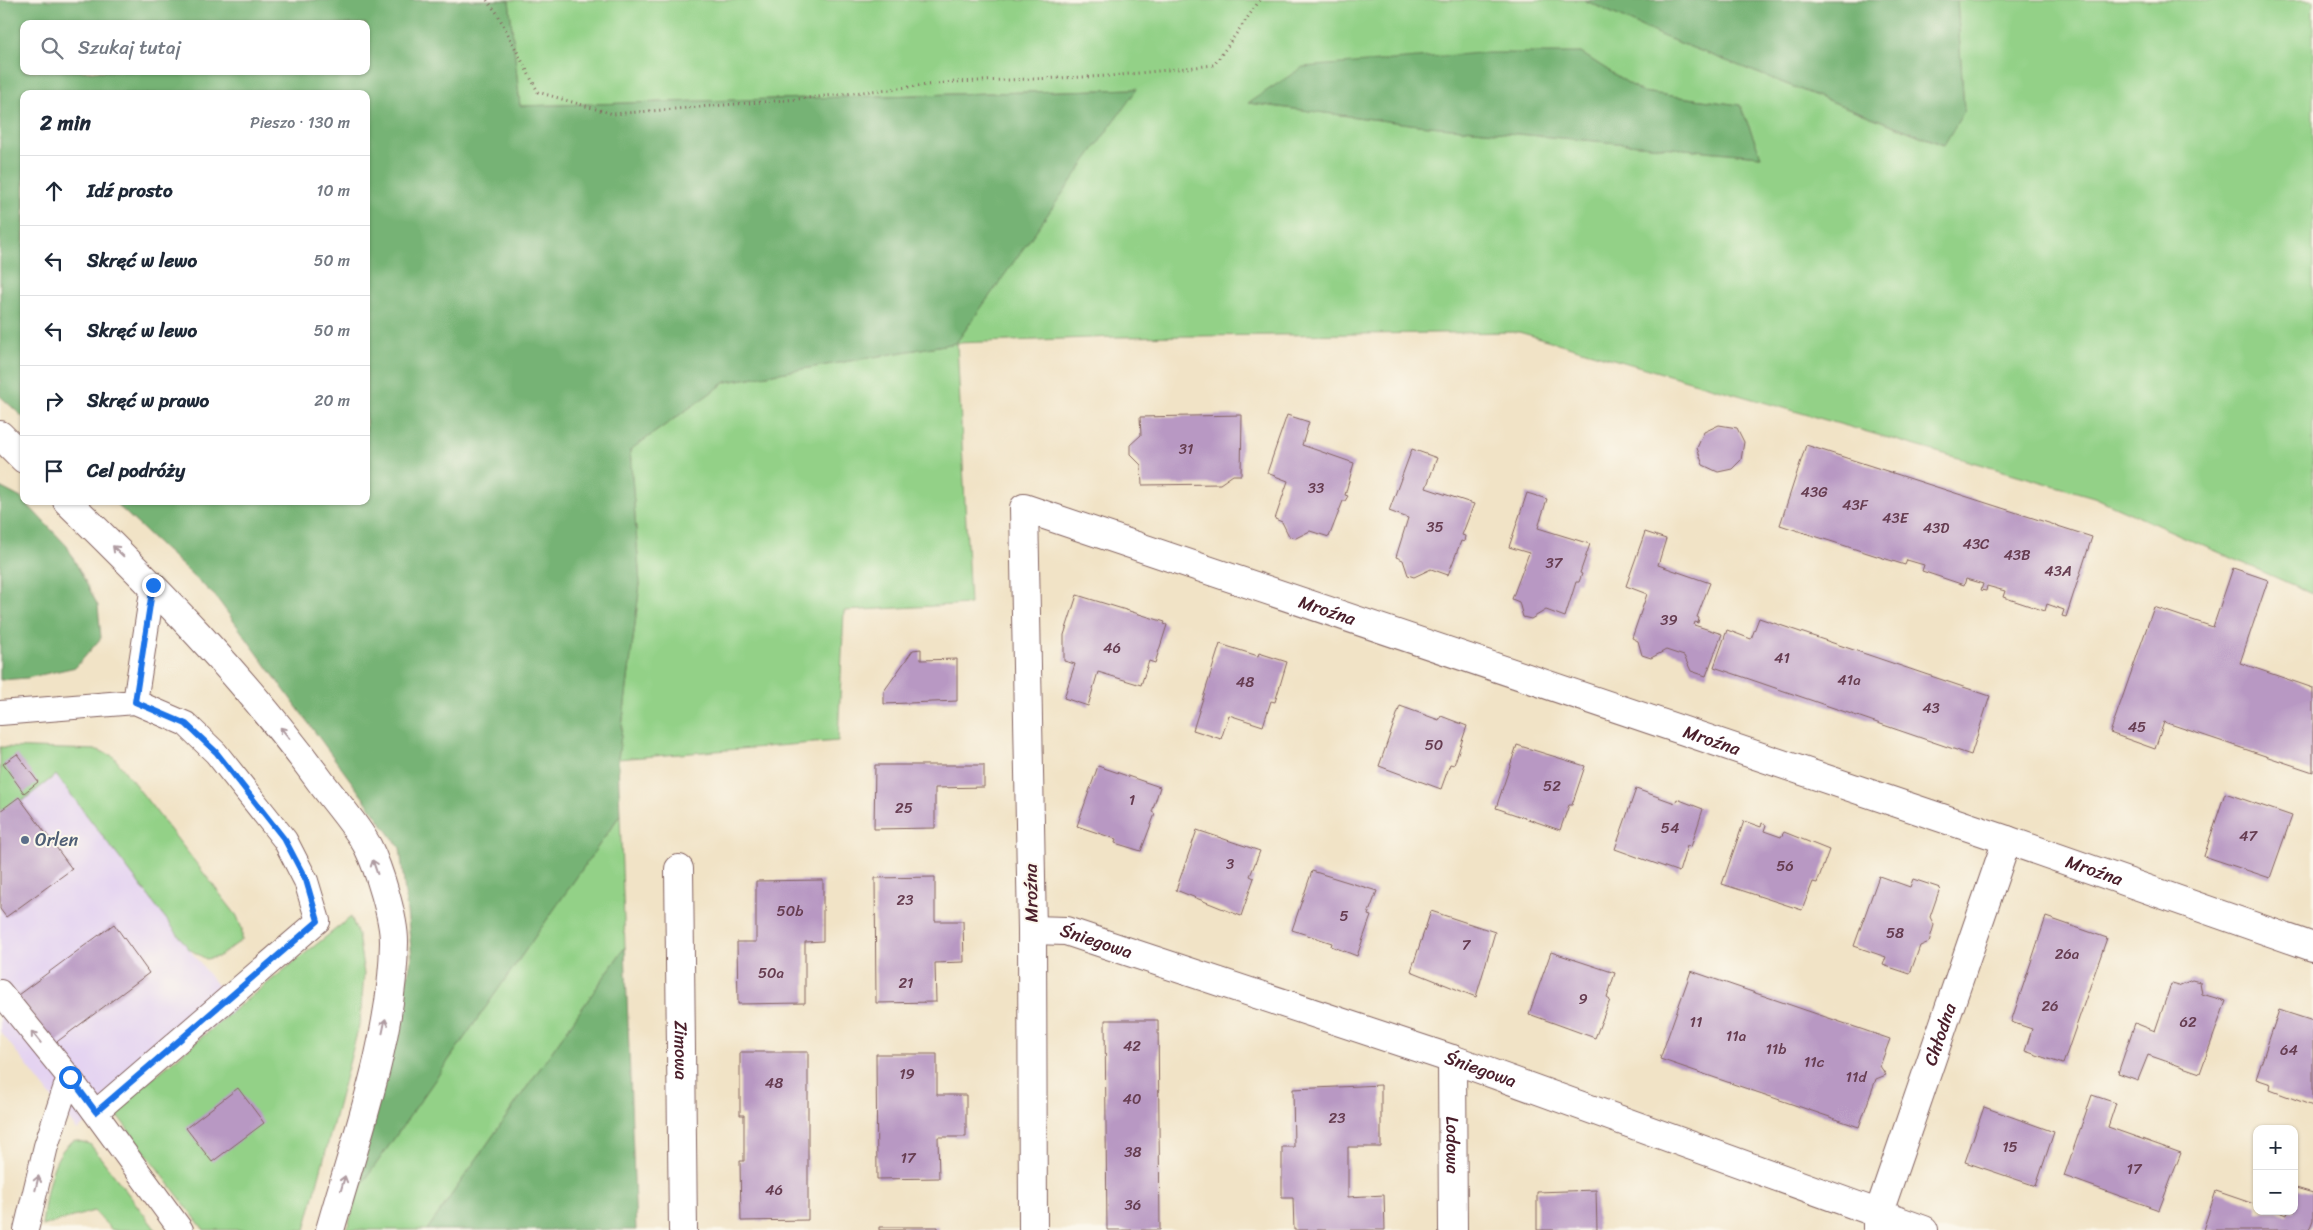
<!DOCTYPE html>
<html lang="pl">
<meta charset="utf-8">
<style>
body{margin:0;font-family:Sriracha,sans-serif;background:#f2f2f3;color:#1f2937}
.controls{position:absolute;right:15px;bottom:15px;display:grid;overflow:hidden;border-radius:10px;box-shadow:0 1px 4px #0004}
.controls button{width:45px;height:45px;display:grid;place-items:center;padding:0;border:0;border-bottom:1px solid #e0e1e3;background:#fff;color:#1f2937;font:25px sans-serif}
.stop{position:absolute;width:15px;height:15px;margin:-11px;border:4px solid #1a73e8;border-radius:50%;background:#fff}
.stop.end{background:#1a73e8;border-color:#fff;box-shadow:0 1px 5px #0008}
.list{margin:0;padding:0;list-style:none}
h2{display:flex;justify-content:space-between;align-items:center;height:65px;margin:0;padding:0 20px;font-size:21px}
h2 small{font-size:16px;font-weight:400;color:#747a83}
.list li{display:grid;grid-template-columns:32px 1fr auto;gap:15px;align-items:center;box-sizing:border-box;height:70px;padding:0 20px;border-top:1px solid #e0e1e3}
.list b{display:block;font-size:19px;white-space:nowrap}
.list em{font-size:16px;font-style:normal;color:#747a83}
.icon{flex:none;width:28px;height:28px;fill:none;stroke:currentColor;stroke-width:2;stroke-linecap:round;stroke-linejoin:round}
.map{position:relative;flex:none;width:2313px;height:1230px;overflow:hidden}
.search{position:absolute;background:#fff;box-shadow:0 1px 4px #0004;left:20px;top:20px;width:350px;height:55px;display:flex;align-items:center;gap:12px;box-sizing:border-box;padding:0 18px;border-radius:10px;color:#747a83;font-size:19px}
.panel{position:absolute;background:#fff;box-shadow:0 1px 4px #0004;left:20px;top:90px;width:350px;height:415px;border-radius:10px}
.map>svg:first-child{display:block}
</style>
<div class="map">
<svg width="2313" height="1230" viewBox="0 0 2313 1230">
<rect width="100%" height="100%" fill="#fbf7ec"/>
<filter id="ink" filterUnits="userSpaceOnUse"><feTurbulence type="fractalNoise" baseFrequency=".02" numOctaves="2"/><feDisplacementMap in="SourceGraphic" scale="10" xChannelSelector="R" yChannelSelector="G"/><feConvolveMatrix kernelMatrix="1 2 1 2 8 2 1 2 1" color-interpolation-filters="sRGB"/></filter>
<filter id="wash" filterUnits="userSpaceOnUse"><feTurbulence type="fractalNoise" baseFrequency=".0096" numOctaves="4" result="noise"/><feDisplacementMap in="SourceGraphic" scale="20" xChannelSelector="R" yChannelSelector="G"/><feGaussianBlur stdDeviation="1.12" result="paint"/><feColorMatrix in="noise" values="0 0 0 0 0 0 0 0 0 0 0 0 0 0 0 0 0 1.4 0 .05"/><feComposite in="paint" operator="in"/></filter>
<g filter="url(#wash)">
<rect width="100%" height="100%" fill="#f1e3c6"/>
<path fill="#e4d3f1" d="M56 775 235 1009 77 1130 0 1031V818Z"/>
<path fill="#93d187" stroke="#6e7859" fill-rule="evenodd" d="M509 0H1584L1662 36 1943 145 1964 111 1957 0H2313V304L2311 334 2313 335V594L2094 497 1519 332 1116 337 957 343 970 604 844 611 838 741 618 759 640 584 630 450 726 382 956 343 1136 89 520 106ZM1581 53 1642 92 1740 105 1761 156 1418 125 1248 103Z
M0 747 98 750 113 756 237 916 242 929V940L218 957 206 959 189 949 56 775 0 818Z
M620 815 625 947 427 1230H347L358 1190Z
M351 917 358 935 364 974 360 1022 305 1230H204L114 1111 235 1009Z
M75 1140 90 1144 156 1230H112L94 1211 42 1226C45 1201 50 1151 75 1140Z"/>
<path fill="#76b374" stroke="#606950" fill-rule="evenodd" d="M0 0H509L520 106 1137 89 956 343 726 382 630 450 640 584 618 759 620 815 358 1190 412 957 400 848 216 597 113 501H366V94H24V418L0 396ZM24 24H366V71H24Z
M1584 0H1957L1964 111 1944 145 1662 36Z
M1481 53H1581L1642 92 1740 105 1761 156 1418 125 1248 103 1303 67Z
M0 487 21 498 67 546 98 606 101 638 76 667 27 678 0 680Z
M625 947 636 1230H427Z"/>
<g id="blocks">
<path fill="#b898c3" d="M1242 415 1241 475H1233L1220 484 1142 485 1141 465 1130 454V445L1141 435 1140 417Z
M1287 415 1309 422 1302 445 1354 463 1345 495 1348 496 1345 501H1343L1329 537 1310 531 1296 538 1289 536 1282 522 1275 519 1288 481 1267 473Z
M1719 425 1737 428 1744 442 1741 460 1732 469 1718 472 1703 465 1697 448 1704 432Z
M1806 445 2092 537 2066 617 2062 616 2064 610 2047 604 2045 611 2003 597 2005 591 1987 586 1986 591 1981 590 1983 584 1966 579 1964 585 1922 571 1924 565 1907 560 1905 565 1780 525Z
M1412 449 1437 458 1426 488 1474 504 1462 535 1465 536 1464 542 1461 541 1448 575 1431 569 1414 577 1408 575 1403 560 1396 557 1408 518 1389 511Z
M1527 493 1547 499 1538 528 1590 544 1580 573 1582 574 1579 582H1576L1565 617 1546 610 1531 619 1523 617 1519 602 1512 599 1529 553 1509 547Z
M1645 532 1666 539 1658 565 1710 583 1697 617 1699 618 1698 623 1695 622 1694 625 1722 634 1706 676 1691 671 1684 656 1666 650 1651 658 1642 655 1638 641 1632 638 1647 594 1626 586Z
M2233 568 2268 580 2240 663 2313 688V772L2164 722 2155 749 2110 733 2154 607 2213 627Z
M1077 595 1165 622 1164 624 1167 625 1155 663 1149 661 1141 685 1098 672 1088 706 1064 698 1075 664 1064 661V635Z
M1759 618 1990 696 1971 755 1714 667 1727 630 1751 639Z
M1220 644 1258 656 1259 653 1287 662 1275 702 1271 701 1263 726 1229 715 1221 739 1193 730Z
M921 649V660L957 659V701L884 704V691L913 650Z
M1400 706 1439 720 1441 716 1467 726 1454 765 1450 764 1441 789 1379 766Z
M1517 745 1585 766 1572 805H1569L1560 830 1496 808Z
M17 754 38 782 24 793 3 764Z
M875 765H984V787L935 788V828L874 829Z
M1098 766 1160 787 1152 812 1155 814 1141 851 1115 843 1116 839 1077 826Z
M1636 789 1675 803 1677 799 1703 809 1691 847 1687 846 1679 872 1615 849Z
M2225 793 2292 816 2270 878 2204 856Z
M19 797 72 869 6 917 0 909V811Z
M1744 821 1761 827 1762 823 1766 825 1764 831 1781 837 1784 832 1829 850 1817 883 1813 882 1802 910 1722 884Z
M1197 830 1260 851 1250 876 1254 878 1241 916 1176 890Z
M1312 871 1377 891 1368 915 1371 916 1357 956 1331 946 1332 943 1292 930Z
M1879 876 1910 887 1913 879 1940 888 1930 917 1934 925 1929 942 1920 946 1910 974 1883 965 1886 957 1854 946Z
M935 877V921H963L964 962 935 963 936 1002 876 1003 875 878Z
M823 880V941L805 942V1003L738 1004 737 942H756V881Z
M1431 911 1495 932 1476 997 1411 971Z
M2046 917 2107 938 2063 1064 2025 1051 2032 1029 2011 1022Z
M114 924 149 973 38 1056 3 1006Z
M1551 952 1615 973 1607 998 1610 1000 1595 1038 1529 1014Z
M1691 971 1890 1039 1880 1066 1886 1075 1876 1079 1859 1127 1660 1059Z
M2192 980 2200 982 2202 994 2226 1001 2200 1073 2148 1055 2138 1080 2118 1073 2135 1023 2155 1031 2171 984 2178 986Z
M2279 1010 2313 1021V1106L2270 1090 2271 1084 2256 1079Z
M1105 1020H1158L1160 1230H1107Z
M740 1052H808V1220L741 1221 740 1161H744V1115H740Z
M876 1054H937V1095H966V1137H938L939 1178 877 1179Z
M1381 1085V1147H1348V1197L1384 1195 1385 1230H1294L1293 1198H1282V1147H1294L1293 1089Z
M238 1088 264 1123 212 1162 186 1128Z
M2092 1095 2116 1103 2108 1127 2181 1153 2159 1210 2064 1176Z
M1984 1107 2054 1132 2036 1186 1965 1162Z
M2296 1188 2313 1193V1220L2309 1230H2203L2216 1191 2257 1205V1211H2277L2287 1215 2288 1211H2294Z
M1596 1190 1597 1230H1537V1192Z
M879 1227H938V1230H879Z"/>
</g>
</g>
<g filter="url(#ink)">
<use href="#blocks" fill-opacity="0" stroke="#846461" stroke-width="1"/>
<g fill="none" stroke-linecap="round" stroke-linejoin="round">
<g stroke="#846461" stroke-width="26">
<path id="service" d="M135 702 153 585
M0 713 135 702 186 724 216 753 285 840 306 881 318 921 96 1112
M0 992 69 1077 46 1146 26 1230
M69 1077 181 1230"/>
</g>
<g stroke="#846461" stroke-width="30">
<g id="minor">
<path id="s1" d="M679 869 683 1230"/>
<path id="s2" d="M1032 930 1066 931 1452 1059 1924 1230"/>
<path id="s3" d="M1452 1059 1453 1230"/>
<path id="s4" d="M1033 1230 1032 930 1024 508 2007 840 2313 947"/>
<path id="s5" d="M1878 1230V1215L2007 840"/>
</g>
</g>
<g stroke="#846461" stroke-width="30">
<path id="tertiary" d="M0 435 24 459
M67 501C157 589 246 679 320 781 334 800 358 827 368 847 379 869 394 918 394 942 393 1036 356 1139 330 1230"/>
</g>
<path stroke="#846461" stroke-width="3" stroke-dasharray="1 4" stroke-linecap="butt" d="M487 0 497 13 538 92 613 114 798 99 954 82 1111 76 1214 65 1260 0"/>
<use href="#service" stroke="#fff" stroke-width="24"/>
<use href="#minor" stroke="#fff" stroke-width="28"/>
<use href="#tertiary" stroke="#fff" stroke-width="28"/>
</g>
<defs><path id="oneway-shaft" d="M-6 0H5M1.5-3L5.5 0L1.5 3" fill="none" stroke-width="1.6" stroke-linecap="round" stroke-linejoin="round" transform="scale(1.25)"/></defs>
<g stroke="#ae9aa0">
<use href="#oneway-shaft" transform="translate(118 551) rotate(-136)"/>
<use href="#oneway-shaft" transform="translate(285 733) rotate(-129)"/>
<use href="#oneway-shaft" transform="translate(375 867) rotate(-109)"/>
<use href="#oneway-shaft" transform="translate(384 1026) rotate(-78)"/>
<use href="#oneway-shaft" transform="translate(36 1037) rotate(-129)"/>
<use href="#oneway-shaft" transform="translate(37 1183) rotate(-77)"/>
<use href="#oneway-shaft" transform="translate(343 1183) rotate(-74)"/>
</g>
</g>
<g fill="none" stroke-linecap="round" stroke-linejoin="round" filter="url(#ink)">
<path stroke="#1a73e8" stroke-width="6" d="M70 1077 96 1112 318 921 306 880 285 840 216 752 186 724 135 702 153 585"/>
</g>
<circle fill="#5c6f8a" stroke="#fbf7ec" stroke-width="2" cx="25" cy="840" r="5"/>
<g text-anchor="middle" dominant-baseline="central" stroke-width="4" stroke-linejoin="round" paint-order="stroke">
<g font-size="15" fill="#663d51">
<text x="1186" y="449">31</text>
<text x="1316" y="488">33</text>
<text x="1814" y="492">43G</text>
<text x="1855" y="505">43F</text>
<text x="1895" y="518">43E</text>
<text x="1435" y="527">35</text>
<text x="1936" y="528">43D</text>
<text x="1976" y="544">43C</text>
<text x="2017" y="555">43B</text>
<text x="1554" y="563">37</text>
<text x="2058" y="571">43A</text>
<text x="1669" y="620">39</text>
<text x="1112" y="648">46</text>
<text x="1782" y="658">41</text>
<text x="1849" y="680">41a</text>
<text x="1245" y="682">48</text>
<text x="1931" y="708">43</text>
<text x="2137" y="727">45</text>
<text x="1434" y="745">50</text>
<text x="1552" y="786">52</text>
<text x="1132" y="800">1</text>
<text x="904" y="808">25</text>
<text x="1670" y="828">54</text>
<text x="2248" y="836">47</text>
<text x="1230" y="864">3</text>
<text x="1785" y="866">56</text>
<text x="905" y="900">23</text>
<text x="790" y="911">50b</text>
<text x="1344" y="916">5</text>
<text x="1895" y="933">58</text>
<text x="1466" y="945">7</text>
<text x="2067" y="954">26a</text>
<text x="771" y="973">50a</text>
<text x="906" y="983">21</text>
<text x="1583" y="999">9</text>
<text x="2050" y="1006">26</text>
<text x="1696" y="1022">11</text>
<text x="2188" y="1022">62</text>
<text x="1736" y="1036">11a</text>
<text x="1132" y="1046">42</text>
<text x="1776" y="1049">11b</text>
<text x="2289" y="1050">64</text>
<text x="1814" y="1062">11c</text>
<text x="907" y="1074">19</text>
<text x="1856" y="1077">11d</text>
<text x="774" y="1083">48</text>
<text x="1132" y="1099">40</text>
<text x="1337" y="1118">23</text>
<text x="2010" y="1147">15</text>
<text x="1133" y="1152">38</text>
<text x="908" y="1158">17</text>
<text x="2134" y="1169">17</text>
<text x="774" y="1190">46</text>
<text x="1133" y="1205">36</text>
</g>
<g font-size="18" fill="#4a1f2b" stroke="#fbf7ec">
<text stroke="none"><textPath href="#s4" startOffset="1042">Mroźna</textPath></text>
<text stroke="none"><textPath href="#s4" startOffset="1448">Mroźna</textPath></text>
<text stroke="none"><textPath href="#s4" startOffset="1852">Mroźna</textPath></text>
<text transform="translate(1031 893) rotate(-91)">Mroźna</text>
<text stroke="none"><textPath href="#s2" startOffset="66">Śniegowa</textPath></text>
<text stroke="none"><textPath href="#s5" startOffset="206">Chłodna</textPath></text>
<text stroke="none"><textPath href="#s1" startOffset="181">Zimowa</textPath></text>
<text stroke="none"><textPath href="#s2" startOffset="471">Śniegowa</textPath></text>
<text stroke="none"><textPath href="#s3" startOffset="86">Lodowa</textPath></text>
</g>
<g font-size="18" fill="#4e5e75" stroke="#fbf7ec" text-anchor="start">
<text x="35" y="840">Orlen</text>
</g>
</g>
</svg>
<div class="controls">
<button>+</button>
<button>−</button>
</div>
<div class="stop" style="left:70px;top:1077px"></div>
<div class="stop end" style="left:153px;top:585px"></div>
<div class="search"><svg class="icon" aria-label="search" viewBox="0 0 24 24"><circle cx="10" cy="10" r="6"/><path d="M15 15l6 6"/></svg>Szukaj tutaj</div>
<section class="panel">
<h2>2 min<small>Pieszo · 130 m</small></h2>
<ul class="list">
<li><svg class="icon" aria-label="ahead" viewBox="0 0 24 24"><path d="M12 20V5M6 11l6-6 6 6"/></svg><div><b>Idź prosto</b></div><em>10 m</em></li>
<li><svg class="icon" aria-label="left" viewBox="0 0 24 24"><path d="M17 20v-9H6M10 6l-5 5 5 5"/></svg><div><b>Skręć w lewo</b></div><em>50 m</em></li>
<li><svg class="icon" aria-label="left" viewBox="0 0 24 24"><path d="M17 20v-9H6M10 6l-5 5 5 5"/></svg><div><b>Skręć w lewo</b></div><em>50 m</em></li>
<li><svg class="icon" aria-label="right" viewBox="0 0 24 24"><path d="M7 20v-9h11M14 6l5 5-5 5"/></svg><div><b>Skręć w prawo</b></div><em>20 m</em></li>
<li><svg class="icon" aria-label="arrive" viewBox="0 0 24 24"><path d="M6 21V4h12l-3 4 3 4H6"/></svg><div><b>Cel podróży</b></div></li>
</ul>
</section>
</div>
